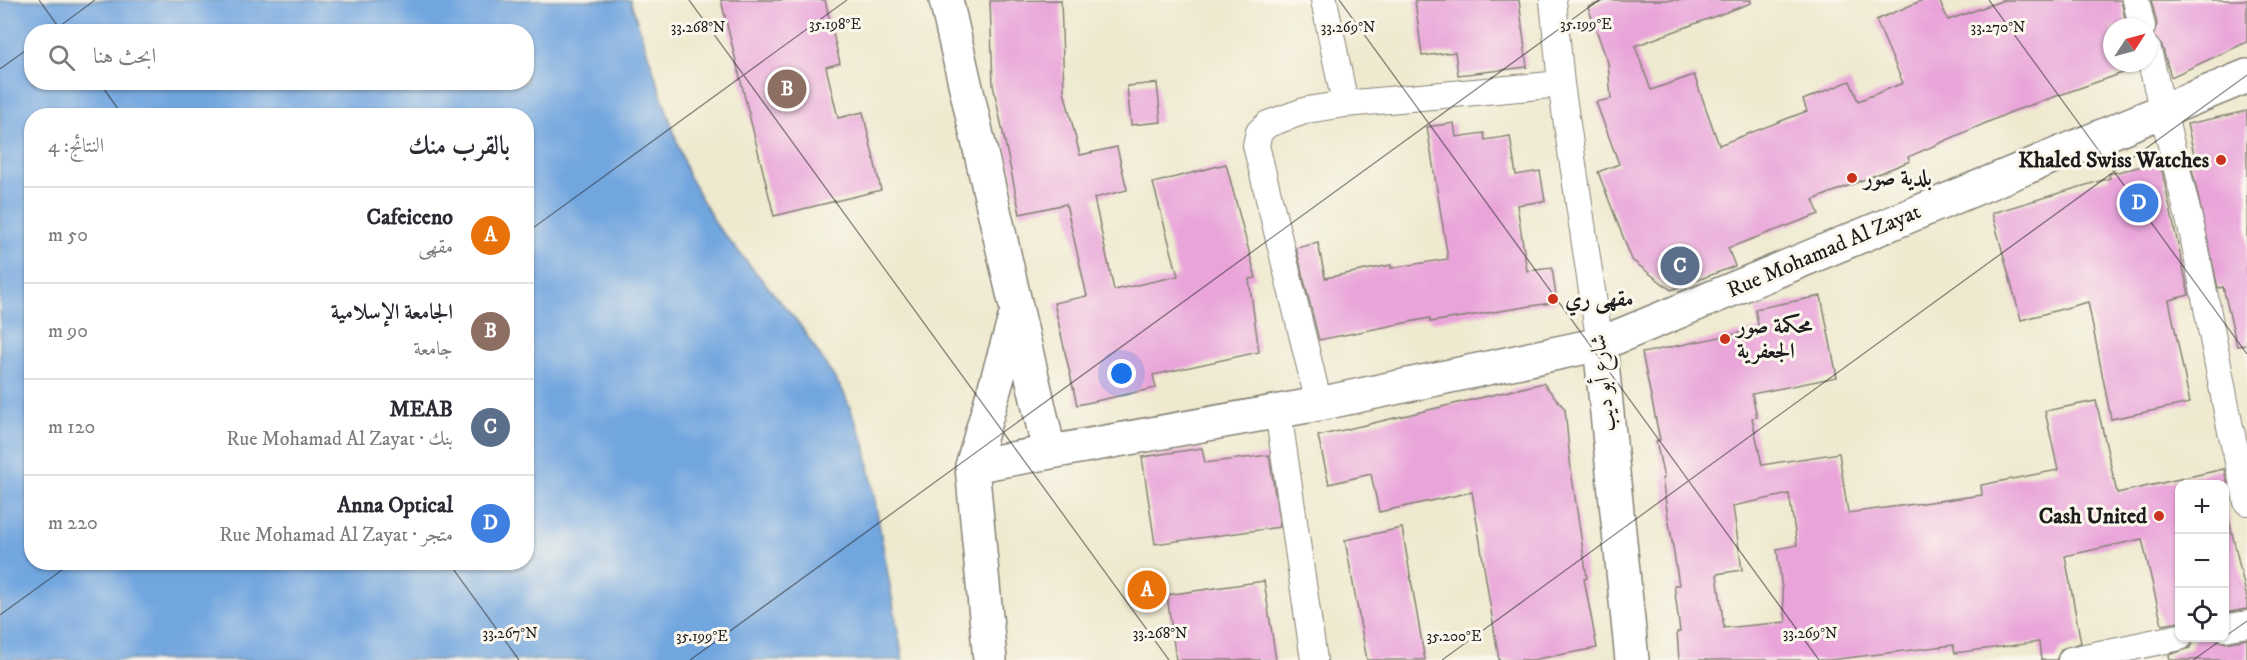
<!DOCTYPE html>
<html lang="ar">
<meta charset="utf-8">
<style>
body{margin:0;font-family:"IM FELL DW Pica",Amiri,serif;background:#f2f2f3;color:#2b2b33;direction:rtl}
.controls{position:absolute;right:18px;bottom:18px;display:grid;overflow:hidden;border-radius:12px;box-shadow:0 2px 4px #0004}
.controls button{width:54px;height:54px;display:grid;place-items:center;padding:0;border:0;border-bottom:2px solid #e1e1e2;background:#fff;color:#2b2b33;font:30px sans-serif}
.compass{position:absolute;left:2103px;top:18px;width:54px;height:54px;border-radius:50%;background:#fff;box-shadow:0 2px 4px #0004;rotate:54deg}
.you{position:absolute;left:1122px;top:374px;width:21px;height:21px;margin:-15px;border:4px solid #fff;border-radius:50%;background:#1a73e8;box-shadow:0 0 0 9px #1a73e833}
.badge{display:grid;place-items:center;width:39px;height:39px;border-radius:50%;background:#c8321e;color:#fff;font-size:20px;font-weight:700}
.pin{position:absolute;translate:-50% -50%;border:3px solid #fff;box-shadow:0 2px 6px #0006}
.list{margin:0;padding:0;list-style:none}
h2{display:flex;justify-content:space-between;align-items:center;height:78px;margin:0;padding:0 24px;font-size:26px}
h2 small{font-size:20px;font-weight:400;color:#7c7c81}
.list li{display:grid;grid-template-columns:39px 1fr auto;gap:18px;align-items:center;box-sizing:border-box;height:96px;padding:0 24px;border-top:2px solid #e1e1e2}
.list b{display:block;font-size:22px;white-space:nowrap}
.list p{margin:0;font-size:20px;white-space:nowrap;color:#7c7c81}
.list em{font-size:20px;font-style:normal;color:#7c7c81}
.icon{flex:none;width:33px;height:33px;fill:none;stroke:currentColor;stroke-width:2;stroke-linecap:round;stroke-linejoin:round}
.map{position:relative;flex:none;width:2247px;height:660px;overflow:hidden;direction:ltr}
.search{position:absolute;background:#fff;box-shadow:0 2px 4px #0004;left:24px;top:24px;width:510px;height:66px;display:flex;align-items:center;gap:15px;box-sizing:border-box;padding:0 21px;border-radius:24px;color:#7c7c81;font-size:22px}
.panel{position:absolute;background:#fff;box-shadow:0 2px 4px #0004;left:24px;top:108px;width:510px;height:462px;border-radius:24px;direction:rtl}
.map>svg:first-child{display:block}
</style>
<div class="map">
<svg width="2247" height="660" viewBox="0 0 2247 660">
<rect width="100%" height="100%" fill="#fbf7ec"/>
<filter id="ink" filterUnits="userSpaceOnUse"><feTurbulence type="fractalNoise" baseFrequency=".0167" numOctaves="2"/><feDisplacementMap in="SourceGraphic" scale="12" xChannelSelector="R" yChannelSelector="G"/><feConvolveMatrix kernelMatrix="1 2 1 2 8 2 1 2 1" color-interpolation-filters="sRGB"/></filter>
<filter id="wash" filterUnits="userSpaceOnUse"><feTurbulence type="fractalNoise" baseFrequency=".008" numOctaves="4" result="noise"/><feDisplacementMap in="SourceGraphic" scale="24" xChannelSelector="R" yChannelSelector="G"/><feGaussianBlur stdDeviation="1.35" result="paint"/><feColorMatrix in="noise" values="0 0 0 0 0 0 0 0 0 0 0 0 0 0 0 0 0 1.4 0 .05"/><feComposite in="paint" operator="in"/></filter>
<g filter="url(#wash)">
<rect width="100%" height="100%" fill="#eee9cf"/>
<path fill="#72a6df" stroke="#47617e" stroke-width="1.5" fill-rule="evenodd" d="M0 0H630L688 175 717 226 800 325 843 391 865 444 903 660H0ZM32 32H526V82H32ZM32 116H526V562H32Z"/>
<g id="blocks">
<path fill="#e9a5d9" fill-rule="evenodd" d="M721 0H825L840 63 826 67 838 118 863 112 881 190 774 216Z
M1061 0 1064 91 1080 155 1117 147 1127 190 1094 198 1114 290 1178 276 1153 183 1226 164 1256 278 1249 279 1259 352 1153 375 1156 388 1077 405 1054 303 1087 296 1066 204 1020 214 993 85 990 1Z
M1415 0H1519L1527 67 1458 75 1455 52 1422 56Z
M1607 0H1751V3L1635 46 1651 90 1694 75 1719 145 1807 111 1803 100 1850 81 1858 101 1903 83 1876 20 1923 0H1939L1948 20 2004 0H2121L2127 27H2112V63H2136L2137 68 2011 112 1908 157 1910 161 1813 200 1819 214 1728 248 1735 266 1671 290 1632 260 1598 172 1619 164 1596 102 1611 99 1608 63 1588 7Z
M2151 0H2247V42L2171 77 2162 46 2153 36 2157 24Z
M1157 83 1161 122 1131 125 1127 86Z
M2247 111V345L2237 346 2223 287 2218 288 2189 155 2194 154 2187 124Z
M1454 123 1456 137 1484 133 1485 140 1510 136 1516 175 1540 171 1545 201 1517 205 1527 271 1552 268 1557 302 1430 322V318L1319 340 1296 248 1318 243 1325 278 1391 265V268L1448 259 1427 127Z
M2160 162 2189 295 2169 300 2190 403 2111 419 2088 302 2021 320 1992 213 2110 178 2109 174Z
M1821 296 1837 377 1752 394 1757 417 1752 418 1762 465 1839 453 1848 513 1982 495 1981 485 2058 470 2045 411 2096 401 2117 493 2224 469 2230 495 2224 496V484H2180V622L2162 625 2142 539 2065 556 2081 643 2061 649 2056 660H2041L2039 642 1955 653 1953 645 1830 660H1679L1677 632H1680L1674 585H1679L1662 479 1664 478 1656 441 1660 440 1642 353 1759 329 1755 309ZM1789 494 1797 545 1777 549 1786 622 1724 628 1717 574 1742 570 1733 506Z
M1543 383 1565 409 1571 470 1587 578 1584 579 1597 648 1532 660H1499L1472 492 1379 512 1371 474 1329 484 1318 436Z
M1202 448 1205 463 1269 455 1280 527 1155 544 1142 457Z
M2224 498 2247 598V609L2224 613Z
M1402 528 1425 660H1367L1345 540Z
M1264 581 1276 660H1176L1167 595Z
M2195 638H2212L2226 643 2247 639V660H2170L2169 655 2190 648Z"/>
</g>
</g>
<g filter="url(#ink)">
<use href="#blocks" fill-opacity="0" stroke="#858276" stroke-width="1.5"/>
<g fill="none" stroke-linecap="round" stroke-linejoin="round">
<g stroke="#858276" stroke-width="28">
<path id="street" d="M1324 0 1345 104
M1553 0 1561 84 1600 344
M2136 0 2142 27
M2148 50 2193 235 2229 422 2247 502
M1319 404 1256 145 1259 132 1268 124 1307 110 1345 104 1561 84
M1278 411 1314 660
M2224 628 2247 624
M2071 660 2180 637"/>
</g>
<g stroke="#858276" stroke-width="36">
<path id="secondary" d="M946 0 1049 451
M1600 344 1632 660
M972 466 1319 404 1600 344 2247 76
M990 660 972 466 1015 318"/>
</g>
<use href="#street" stroke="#fff" stroke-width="26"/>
<use href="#secondary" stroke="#fff" stroke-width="33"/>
</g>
</g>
<path fill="none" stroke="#1c1c1c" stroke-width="1.5" stroke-opacity="0.45" d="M39 0 62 32M689 0 1169 660M1339 0 1819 660M1989 0 2247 354M52 32 95 0M0 69 32 46M99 82 123 116M526 233 847 0M448 562 519 660M0 615 73 562M2224 637 2247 621M690 660 1599 0M1442 660 2247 75M2193 660 2224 638"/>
<g fill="#c8321e" stroke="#fbf7ec" stroke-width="2">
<circle cx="2221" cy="160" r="6"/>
<circle cx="1852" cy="178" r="6"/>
<circle cx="1553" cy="299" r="6"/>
<circle cx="1725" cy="339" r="6"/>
<circle cx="2159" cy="516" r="6"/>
</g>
<g text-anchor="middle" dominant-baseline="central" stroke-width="6" stroke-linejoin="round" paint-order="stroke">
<g font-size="22" font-weight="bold" fill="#1c1c1c" stroke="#fbf7ec" text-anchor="start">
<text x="2209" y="160" text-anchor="end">Khaled Swiss Watches</text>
<text x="1864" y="178">بلدية صور</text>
<text x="1565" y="299">مقهى ري</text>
<text x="1737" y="326">محكمة صور<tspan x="1737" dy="25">الجعفرية</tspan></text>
<text x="2147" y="516" text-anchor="end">Cash United</text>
</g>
<g font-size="22" fill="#1c1c1c" stroke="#fbf7ec">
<text transform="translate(1824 251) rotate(-23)">Rue Mohamad Al Zayat</text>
<text transform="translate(1603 383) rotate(-96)">شارع أبو ديب</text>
</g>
</g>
<g font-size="15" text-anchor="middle" fill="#1c1c1c" stroke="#fbf7ec" stroke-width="6" stroke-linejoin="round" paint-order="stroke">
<text x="835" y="29">35.198°E</text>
<text x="1586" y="29">35.199°E</text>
<text x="698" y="32">33.268°N</text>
<text x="1348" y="32">33.269°N</text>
<text x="1998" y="32">33.270°N</text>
<text x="510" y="638">33.267°N</text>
<text x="1160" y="638">33.268°N</text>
<text x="1810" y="638">33.269°N</text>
<text x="702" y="641">35.199°E</text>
<text x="1454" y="641">35.200°E</text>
</g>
</svg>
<div class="controls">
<button>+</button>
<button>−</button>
<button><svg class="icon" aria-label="locate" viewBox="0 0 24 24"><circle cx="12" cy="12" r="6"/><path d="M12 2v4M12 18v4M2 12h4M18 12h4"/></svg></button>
</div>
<svg class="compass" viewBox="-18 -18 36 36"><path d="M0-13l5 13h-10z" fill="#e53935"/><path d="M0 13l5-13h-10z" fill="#7c7c81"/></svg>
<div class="you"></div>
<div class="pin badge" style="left:1147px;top:590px;background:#e8710a">A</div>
<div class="pin badge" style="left:787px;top:89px;background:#8d6e63">B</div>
<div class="pin badge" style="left:1680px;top:266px;background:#5c6f8a">C</div>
<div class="pin badge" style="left:2139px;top:203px;background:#3f7fe0">D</div>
<div class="search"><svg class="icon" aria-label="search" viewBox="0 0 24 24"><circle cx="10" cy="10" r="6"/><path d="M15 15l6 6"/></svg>ابحث هنا</div>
<section class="panel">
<h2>بالقرب منك<small>النتائج: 4</small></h2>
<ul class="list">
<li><span class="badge" style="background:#e8710a">A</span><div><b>Cafeiceno</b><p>مقهى</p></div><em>50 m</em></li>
<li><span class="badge" style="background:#8d6e63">B</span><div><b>الجامعة الإسلامية</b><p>جامعة</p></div><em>90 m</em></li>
<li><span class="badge" style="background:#5c6f8a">C</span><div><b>MEAB</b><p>بنك · Rue Mohamad Al Zayat</p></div><em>120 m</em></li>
<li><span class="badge" style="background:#3f7fe0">D</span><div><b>Anna Optical</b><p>متجر · Rue Mohamad Al Zayat</p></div><em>220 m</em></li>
</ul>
</section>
</div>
